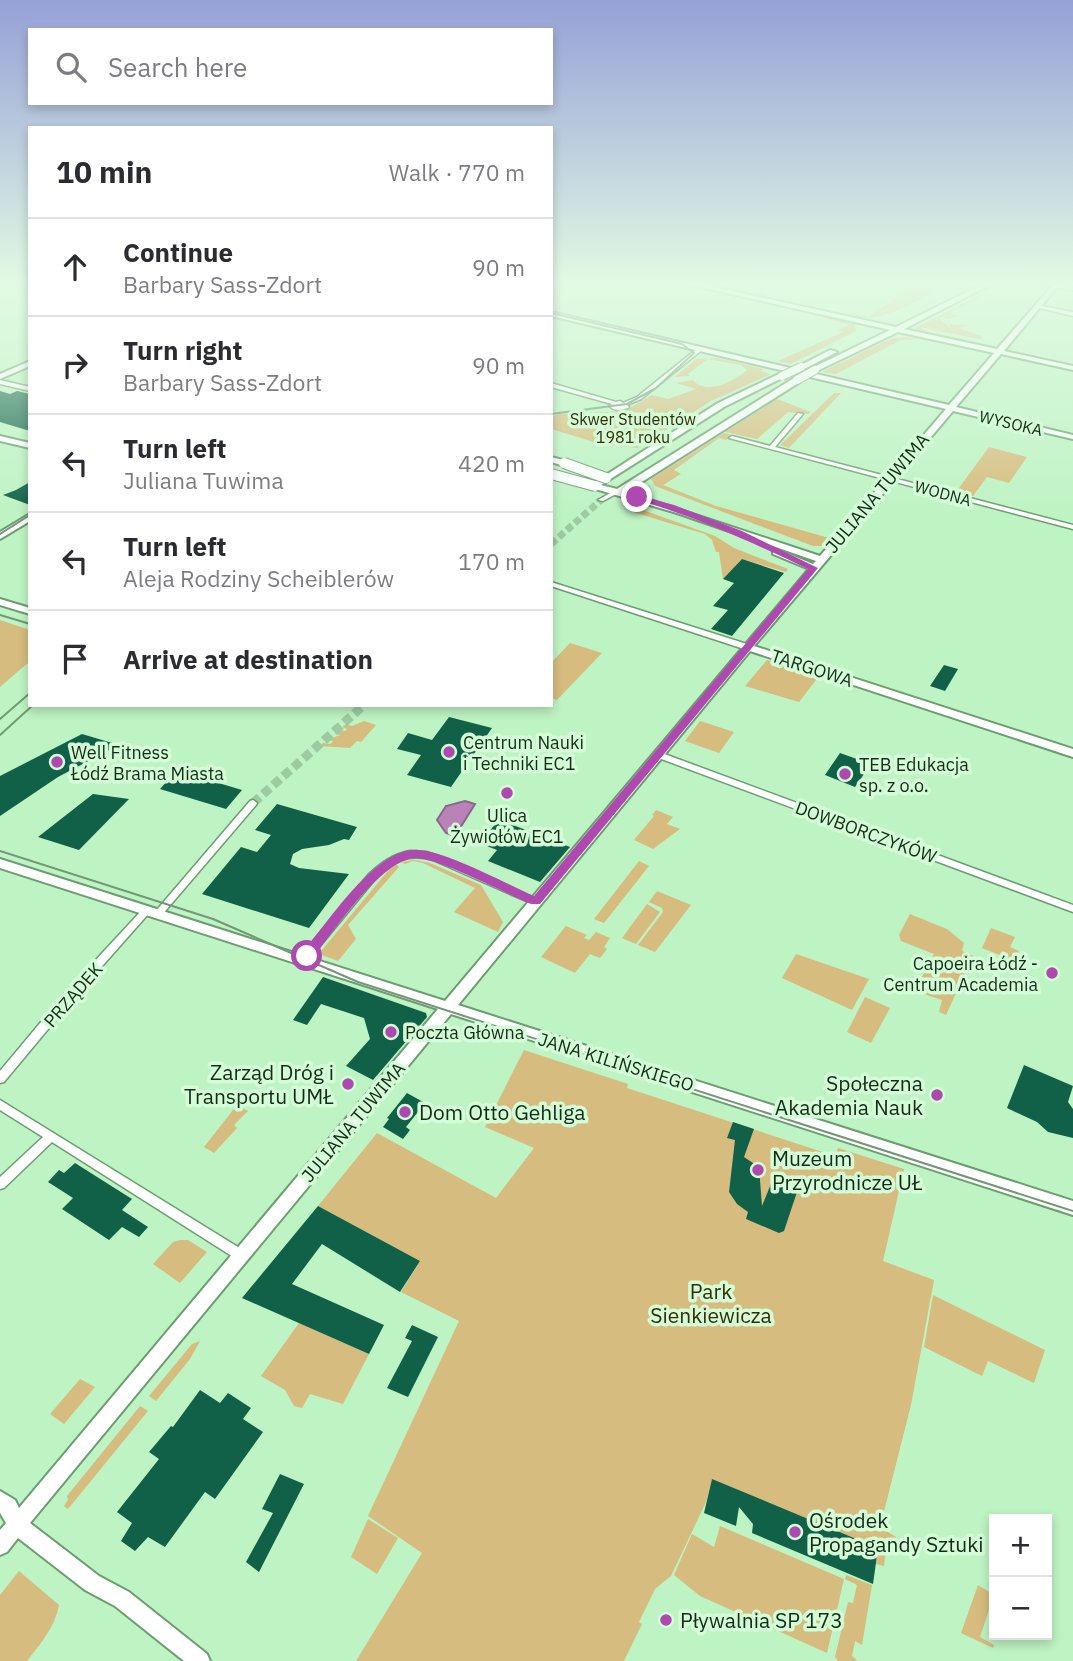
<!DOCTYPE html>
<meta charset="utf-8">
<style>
body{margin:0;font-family:"IBM Plex Sans",sans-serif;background:#f7f7f7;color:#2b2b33}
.controls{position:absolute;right:21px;bottom:21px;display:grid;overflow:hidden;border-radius:0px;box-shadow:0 4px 10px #0003}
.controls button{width:63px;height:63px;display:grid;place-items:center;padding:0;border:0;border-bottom:2px solid #e1e1e2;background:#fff;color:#2b2b33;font:35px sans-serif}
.stop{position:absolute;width:21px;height:21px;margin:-16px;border:5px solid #ae4aaf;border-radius:50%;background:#fff}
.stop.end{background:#ae4aaf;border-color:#fff;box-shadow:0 2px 7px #0008}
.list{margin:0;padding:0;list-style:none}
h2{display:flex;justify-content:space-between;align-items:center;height:91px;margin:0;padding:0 28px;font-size:30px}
h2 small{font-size:23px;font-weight:400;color:#7c7c81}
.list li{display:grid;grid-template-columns:46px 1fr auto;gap:21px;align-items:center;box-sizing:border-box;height:98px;padding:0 28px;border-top:2px solid #e1e1e2}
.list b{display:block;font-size:26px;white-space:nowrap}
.list p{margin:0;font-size:23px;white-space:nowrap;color:#7c7c81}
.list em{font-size:23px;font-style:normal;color:#7c7c81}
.icon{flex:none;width:38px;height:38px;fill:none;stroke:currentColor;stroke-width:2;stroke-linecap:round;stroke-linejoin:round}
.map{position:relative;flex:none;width:1073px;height:1661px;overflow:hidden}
.search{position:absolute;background:#fff;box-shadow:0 4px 10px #0003;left:28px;top:28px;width:525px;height:77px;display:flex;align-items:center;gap:18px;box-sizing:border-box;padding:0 24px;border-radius:0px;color:#7c7c81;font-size:26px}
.panel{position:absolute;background:#fff;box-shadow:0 4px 10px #0003;left:28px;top:126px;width:525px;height:581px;border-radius:0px}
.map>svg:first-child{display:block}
</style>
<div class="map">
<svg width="1073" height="1661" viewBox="0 0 1073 1661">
<rect width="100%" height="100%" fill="#bef3c3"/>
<path fill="#d6bc7e" d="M919 282H951C922 297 880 328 848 314L858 312 860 313 853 314 869 316 877 310 873 308 880 309Z
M980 295 984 296 950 313 958 316 948 319 943 317 949 313 939 318 953 331 949 325 951 324 970 325 959 328 964 330 960 333 965 330 982 336 980 339C963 335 940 332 921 327L925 331 992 346 917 330 915 328Z
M795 309 852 323 855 324 856 331 791 364 778 361 843 332 838 330 848 325Z
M906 337 918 339 901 340 836 374 822 372 890 339Z
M718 358 764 369 760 371 771 374 711 401 638 448 597 443 551 429V417L559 414 625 411 652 395 668 399 696 389 676 383 693 380C706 396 735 381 747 370L741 365 708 359 688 374 690 376 675 377 696 359Z
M834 393H841L789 448 780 445Z
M777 399 811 412 808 414 788 412 757 439 725 432Z
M724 433 732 435 726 440 719 438 674 470 681 474 663 485 716 506 829 538 822 546H813L655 486 651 479Z
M989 447 1027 457 1009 483 987 477 973 496 956 492Z
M629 505 715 536 734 548 788 569 786 572 742 559 723 579 719 552H716L712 540 705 534 633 512 634 510 627 506Z
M0 620 30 630V661L0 687Z
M570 643 602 653 557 700 551 698V663Z
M767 660 819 676 799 702 745 686Z
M364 721 376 725 361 742 357 741 350 748 320 746 323 743 331 744 333 741 327 740 340 735 335 734 338 730 345 731 347 729 342 727 346 724 352 726Z
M700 721 734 732 719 753 685 741Z
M656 810 673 817 667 824 680 829 653 849 634 840 654 816 652 815Z
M414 860 430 863 481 885 503 922 498 932 454 912 475 888 423 863 413 861 405 864 401 862Z
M639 861 649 866 604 923 594 919Z
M396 864 399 867 348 925 356 939 338 961 322 955V950L387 872Z
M657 891 691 905 655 952 638 945 663 912 662 908 649 902Z
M647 904 660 912 636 944 622 938Z
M910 914 947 929 964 943 962 951 973 956 946 1015 939 1012 942 1000 915 991 934 954 901 941 899 935Z
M566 926 587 935 584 938 589 940 596 932 610 938 604 947 607 949 600 958 590 954 575 973 541 957Z
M991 928 1015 937 1010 947 1019 951 1015 961 982 948Z
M796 954 869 979 852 1010 782 978Z
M865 997 890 1008 871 1043 847 1032Z
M524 1050 628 1084 627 1088 835 1156 838 1148 904 1169 883 1261 934 1280 911 1405 880 1527 896 1537 895 1553 886 1551 884 1566 876 1564 878 1548 712 1480 706 1502 671 1576 655 1589 639 1622 642 1624 624 1661H356L422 1553 368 1516 459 1321 401 1292 420 1261 318 1206 377 1133 496 1198 534 1148 485 1127Z
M237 1105 248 1111 234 1125 237 1128 214 1153 204 1147Z
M180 1240H188L207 1252 180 1283 153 1264 173 1242Z
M933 1295 1045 1350 1034 1383 988 1361 982 1376 924 1347Z
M299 1323 369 1354 343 1404 310 1394 302 1408 294 1406 285 1390 261 1376Z
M200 1341 190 1359 156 1401 149 1396 192 1344Z
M80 1379 95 1387 64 1424 50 1414Z
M140 1406 148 1411 68 1509 64 1506 68 1500 67 1496Z
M368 1519 398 1538 377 1574 351 1557Z
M720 1526 844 1579 827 1653 700 1596 674 1575 692 1534 714 1547Z
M19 1571 59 1605C55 1627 41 1643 27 1661H0V1595Z
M846 1575 872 1585 862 1645 855 1641 852 1656 858 1661H838L835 1657 848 1602 853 1603 857 1585 845 1579Z
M978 1585 994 1595 980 1637 994 1645 993 1648 961 1633Z"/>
<path fill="#b982b9" stroke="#886889" stroke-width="2" d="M465 801 475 804 455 836 446 833 437 820 446 806Z"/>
<path fill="#116149" d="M0 391 10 394 17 391 30 394V431L0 422Z
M30 482V505L3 495 16 490Z
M742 559 784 573 732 636 711 629 728 610 713 606 734 583 723 579Z
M944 665 958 669 945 691 930 686Z
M449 717 492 728 451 787 407 775 421 755 397 749 408 733 432 740Z
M82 734 119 745 58 777 0 816V776Z
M840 753 871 764 855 787 825 775Z
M176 771 185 773 242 790 226 809 160 789Z
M93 794 129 799 79 850 38 837Z
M277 804 357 827 349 840 344 839 329 845 302 849 293 854 290 864 299 868 349 874 309 928 202 894 241 847 257 852 271 835 255 830Z
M499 820 550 839 570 847 540 882 488 861 497 850 479 843Z
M323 977 426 1013 427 1017 373 1080 346 1066 370 1039 364 1018 321 1004 307 1025 293 1020Z
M1024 1065 1073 1086 1068 1102 1073 1109V1138L1048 1132 1037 1122 1007 1108Z
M407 1093 425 1103 406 1127 410 1130 403 1139 383 1127 389 1119 387 1118Z
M733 1122 754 1129 744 1157 759 1167 762 1206 773 1179 798 1189 784 1231 779 1233 746 1219 748 1212 737 1204 729 1192 735 1140 727 1138Z
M75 1163 132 1199 122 1210 148 1227 139 1237 122 1227 109 1240 62 1209 73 1198 48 1182 59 1170 64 1173Z
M318 1206 420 1261 400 1292 322 1244 292 1284 384 1325 369 1354 242 1298Z
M412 1325 438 1337 408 1397 387 1388 412 1341 405 1338Z
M200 1390 220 1403 228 1393 251 1408 243 1419 263 1432 215 1499 205 1492 165 1547 148 1537 135 1551 121 1541 132 1523 117 1512 159 1459 149 1452 171 1426 173 1427Z
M280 1474 304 1484 259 1572 246 1562 273 1513 262 1509Z
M712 1479 878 1548 873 1584 752 1533 753 1524 739 1507 736 1526 704 1513Z"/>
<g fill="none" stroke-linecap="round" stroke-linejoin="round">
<path stroke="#9dcba1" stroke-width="7" stroke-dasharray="7 3.5" stroke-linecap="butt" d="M551 544 601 500"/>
<path stroke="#9dcba1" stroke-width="9" stroke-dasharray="9 4.5" stroke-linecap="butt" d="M253 803 364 705"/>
<g stroke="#6c9d71" stroke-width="3">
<path id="street" d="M1054 282H1059L1058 285 1073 288V290L1053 287Z
M1037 305 1073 312V316L1035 307V305Z
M698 348 703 349 641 399 627 405 629 407 628 408C620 410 616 412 609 406L612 404 551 387V383L616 402 620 401 623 403 637 397Z
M0 380 30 387V391L0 384Z
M798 413 803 414 775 447 1073 525V529L729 438 732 436 770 446Z
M614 491 617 493 616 494 603 501 598 500Z
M551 582 750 645 751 647 747 649H744L551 586Z
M659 752 1073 905V912L656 757 655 755 656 753Z
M253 800 257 803 256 805 161 916H155L153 914 155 912 250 801Z
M410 851 426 852 439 856 539 900 541 902 539 904H533L433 860C407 853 394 861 375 879L306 963H300L298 960 300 957 369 874C381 863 393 854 410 851Z
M147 907 150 908 152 910 150 912 74 998 4 1082 0 1083V1071L66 992 144 908Z
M0 1100 246 1252 248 1256 246 1260 242 1261 238 1260 52 1142 4 1188 0 1189V1177L43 1137 0 1110Z"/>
</g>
<g stroke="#6c9d71" stroke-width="4">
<path id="secondary" d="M678 282H692L896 327 987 282H996L904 329 997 349 1051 287 1036 282 1057 285V287L1004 351 1073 366V370L1001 354 956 407 1073 435V439L953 411 754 646 1073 749V757L750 651 458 1005 1073 1201V1215L451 1014 30 1523 99 1576 129 1592 207 1654 210 1661H184L115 1606 85 1590 18 1538 7 1552 0 1555V1530L6 1523 0 1513V1491L15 1500 19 1508 438 1009 0 868V859L445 1001 809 569 773 554V550H779L813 564 816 561 677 513 592 488V484L718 403 779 374 786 376 724 407 601 485 617 489 794 378H800V382L626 492 820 556 946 409 551 316V312L949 405 994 353 898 332 815 372H812V368L890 330Z
M830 350 837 352 804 369 797 367Z
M30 361V366L0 379V374Z
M0 436 30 443V448L0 441Z
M551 457 567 461 568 463 564 466 551 462Z
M30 514V521L0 539V532Z
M0 599 30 608V614L0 605Z"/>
</g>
<use href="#street" fill="#fff" fill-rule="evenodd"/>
<use href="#secondary" fill="#fff" fill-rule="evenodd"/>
<path stroke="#729876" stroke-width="2" d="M551 313 682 344 694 353 656 388 627 404 551 414
M0 534 30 515
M0 615 30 624
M0 719 30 693
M0 735 33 705
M0 851 213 919 358 982 1073 1211"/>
<g stroke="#6c9d71" stroke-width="10" stroke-linecap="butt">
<path id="secondary-bridge-far1" d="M782 376 801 367
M797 380 815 370"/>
</g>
<g stroke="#6c9d71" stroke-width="12" stroke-linecap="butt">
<path id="secondary-bridge" d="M564 463 606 478
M551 474 595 486"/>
</g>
<use href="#secondary-bridge-far1" stroke="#fff" stroke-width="8"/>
<use href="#secondary-bridge" stroke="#fff" stroke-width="10"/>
</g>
<linearGradient id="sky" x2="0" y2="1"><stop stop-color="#95a0d5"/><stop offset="0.55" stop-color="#e2fae4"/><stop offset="1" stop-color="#e2fae4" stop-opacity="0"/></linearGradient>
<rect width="1073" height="515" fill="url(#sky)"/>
<path fill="#ae4aaf" d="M637 495 674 505 742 531 818 568 540 904H531C507 894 440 859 417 858 382 857 333 933 311 960H302V953C328 923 376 846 419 850 447 852 505 883 534 896L808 569C751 542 695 516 634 499Z"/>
<g fill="#ae4aaf" stroke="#d3fdd6" stroke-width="2.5">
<circle cx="449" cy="752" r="7"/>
<circle cx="57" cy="762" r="7"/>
<circle cx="845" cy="774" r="7"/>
<circle cx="507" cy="793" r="7"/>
<circle cx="1052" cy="973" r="7"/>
<circle cx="391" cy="1032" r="7"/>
<circle cx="348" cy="1084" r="7"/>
<circle cx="937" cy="1095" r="7"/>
<circle cx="405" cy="1112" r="7"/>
<circle cx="758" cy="1170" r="7"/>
<circle cx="795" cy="1532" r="7"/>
<circle cx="666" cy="1620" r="7"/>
</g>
<g text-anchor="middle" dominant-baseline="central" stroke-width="7" stroke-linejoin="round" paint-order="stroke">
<g font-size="16" fill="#382b09" stroke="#d3fdd6">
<text x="633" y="419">Skwer Studentów<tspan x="633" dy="18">1981 roku</tspan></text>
</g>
<g font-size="16" fill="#172b19" stroke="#d3fdd6">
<text transform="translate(1011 423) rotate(13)">WYSOKA</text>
<text transform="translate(943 493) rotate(15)">WODNA</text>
</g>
<g font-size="18" fill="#172b19" stroke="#d3fdd6">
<text transform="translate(877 493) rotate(-50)">JULIANA TUWIMA</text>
<text transform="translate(812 668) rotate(18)">TARGOWA</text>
<text transform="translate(866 832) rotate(20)">DOWBORCZYKÓW</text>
<text transform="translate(73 995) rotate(-49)">PRZĄDEK</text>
<text transform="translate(616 1062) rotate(17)">JANA KILIŃSKIEGO</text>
<text transform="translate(353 1122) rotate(-50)">JULIANA TUWIMA</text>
</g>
<g font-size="18" fill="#172b19" stroke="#d3fdd6" text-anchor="start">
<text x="463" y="742">Centrum Nauki<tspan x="463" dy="21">i Techniki EC1</tspan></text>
<text x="71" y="752">Well Fitness<tspan x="71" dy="21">Łódź Brama Miasta</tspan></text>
<text x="859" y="764">TEB Edukacja<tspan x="859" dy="21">sp. z o.o.</tspan></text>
<text x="507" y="815" text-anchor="middle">Ulica<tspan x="507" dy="21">Żywiołów EC1</tspan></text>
<text x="1038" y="963" text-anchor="end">Capoeira Łódź -<tspan x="1038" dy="21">Centrum Academia</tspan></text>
<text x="405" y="1032">Poczta Główna</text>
</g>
<g font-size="21" fill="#172b19" stroke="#d3fdd6" text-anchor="start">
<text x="334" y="1072" text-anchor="end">Zarząd Dróg i<tspan x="334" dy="24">Transportu UMŁ</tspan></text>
<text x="923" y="1083" text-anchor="end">Społeczna<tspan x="923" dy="24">Akademia Nauk</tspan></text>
<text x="419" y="1112">Dom Otto Gehliga</text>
<text x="772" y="1158">Muzeum<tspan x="772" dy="24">Przyrodnicze UŁ</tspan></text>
<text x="809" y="1520">Ośrodek<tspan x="809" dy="24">Propagandy Sztuki</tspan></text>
<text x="680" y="1620">Pływalnia SP 173</text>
</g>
<g font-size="21" fill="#382b09" stroke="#d3fdd6">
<text x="711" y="1291">Park<tspan x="711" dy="24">Sienkiewicza</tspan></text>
</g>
</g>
</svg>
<div class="controls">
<button>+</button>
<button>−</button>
</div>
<div class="stop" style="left:307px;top:956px"></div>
<div class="stop end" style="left:637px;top:497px"></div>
<div class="search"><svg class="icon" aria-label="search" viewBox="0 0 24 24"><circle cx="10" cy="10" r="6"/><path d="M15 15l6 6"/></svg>Search here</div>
<section class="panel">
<h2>10 min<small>Walk · 770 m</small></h2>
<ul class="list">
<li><svg class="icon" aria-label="ahead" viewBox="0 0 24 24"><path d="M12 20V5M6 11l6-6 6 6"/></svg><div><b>Continue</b><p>Barbary Sass-Zdort</p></div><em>90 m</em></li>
<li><svg class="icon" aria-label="right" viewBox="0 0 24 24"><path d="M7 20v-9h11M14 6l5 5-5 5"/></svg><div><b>Turn right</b><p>Barbary Sass-Zdort</p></div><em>90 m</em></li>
<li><svg class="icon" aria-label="left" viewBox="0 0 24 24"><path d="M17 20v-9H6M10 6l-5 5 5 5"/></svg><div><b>Turn left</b><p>Juliana Tuwima</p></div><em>420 m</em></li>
<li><svg class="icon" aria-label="left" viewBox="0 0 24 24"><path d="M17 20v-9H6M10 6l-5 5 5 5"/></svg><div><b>Turn left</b><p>Aleja Rodziny Scheiblerów</p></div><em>170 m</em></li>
<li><svg class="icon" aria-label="arrive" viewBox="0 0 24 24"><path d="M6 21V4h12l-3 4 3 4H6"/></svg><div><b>Arrive at destination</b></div></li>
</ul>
</section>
</div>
